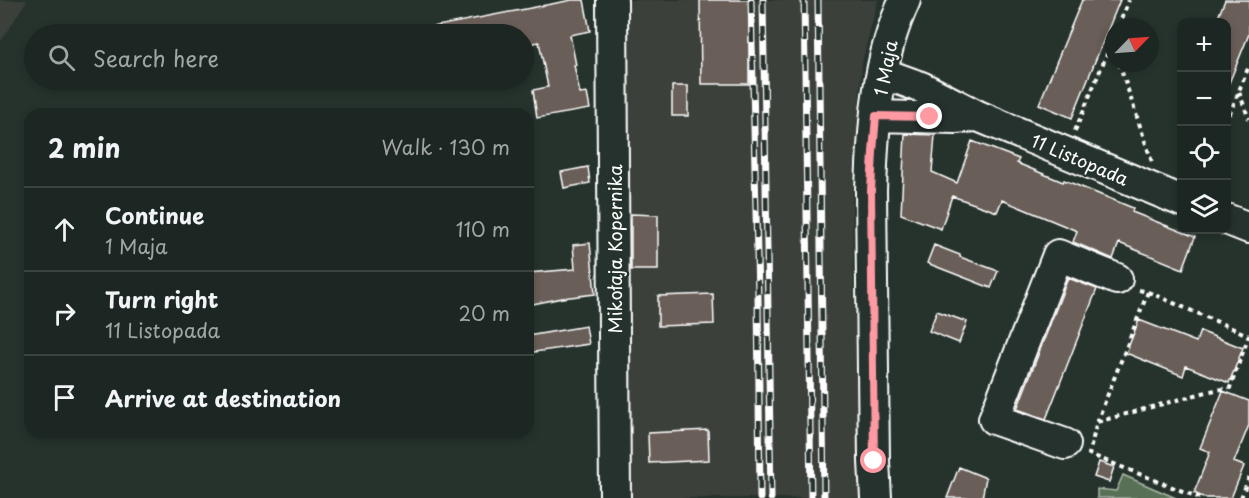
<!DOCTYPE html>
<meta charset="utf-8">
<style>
body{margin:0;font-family:"Playpen Sans",sans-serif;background:#29322f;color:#f1f3f6}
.controls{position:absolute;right:18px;top:18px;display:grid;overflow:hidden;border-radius:12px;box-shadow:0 3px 9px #0003}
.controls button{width:54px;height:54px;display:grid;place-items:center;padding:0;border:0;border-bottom:2px solid #3a4340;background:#1c2622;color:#f1f3f6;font:30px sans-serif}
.compass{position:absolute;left:1105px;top:18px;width:54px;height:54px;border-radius:50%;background:#1c2622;box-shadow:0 3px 9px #0003;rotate:65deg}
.stop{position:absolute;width:18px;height:18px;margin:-14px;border:4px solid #ff9aa2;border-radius:50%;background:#fff}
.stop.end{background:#ff9aa2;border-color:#fff;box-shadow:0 2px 6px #0008}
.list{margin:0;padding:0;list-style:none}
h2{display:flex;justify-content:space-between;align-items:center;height:78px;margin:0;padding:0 24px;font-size:26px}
h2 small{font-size:20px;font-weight:400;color:#a0a5a5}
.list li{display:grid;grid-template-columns:39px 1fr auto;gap:18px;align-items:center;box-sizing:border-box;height:84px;padding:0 24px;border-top:2px solid #3a4340}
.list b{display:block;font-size:22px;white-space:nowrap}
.list p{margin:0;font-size:20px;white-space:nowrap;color:#a0a5a5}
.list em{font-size:20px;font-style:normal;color:#a0a5a5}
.icon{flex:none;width:33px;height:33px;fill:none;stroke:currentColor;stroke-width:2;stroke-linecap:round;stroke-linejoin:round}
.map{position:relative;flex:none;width:1249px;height:498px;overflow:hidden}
.search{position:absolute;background:#1c2622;box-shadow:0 3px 9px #0003;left:24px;top:24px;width:510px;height:66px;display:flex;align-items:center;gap:15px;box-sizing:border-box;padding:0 21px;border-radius:33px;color:#a0a5a5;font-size:22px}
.panel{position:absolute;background:#1c2622;box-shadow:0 3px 9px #0003;left:24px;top:108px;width:510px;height:330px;border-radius:18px}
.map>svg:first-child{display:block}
</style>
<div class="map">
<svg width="1249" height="498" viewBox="0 0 1249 498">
<rect width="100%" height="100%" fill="#26332d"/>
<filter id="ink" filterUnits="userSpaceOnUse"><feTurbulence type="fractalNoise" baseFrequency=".0167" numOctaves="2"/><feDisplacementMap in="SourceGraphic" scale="12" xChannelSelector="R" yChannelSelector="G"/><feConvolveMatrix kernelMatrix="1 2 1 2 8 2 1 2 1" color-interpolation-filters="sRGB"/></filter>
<g filter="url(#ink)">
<path fill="#3b403a" d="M0 0H27L0 43Z
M624 0H878L862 62 852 203 859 498H629Z"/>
<path fill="#597156" stroke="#acb8aa" stroke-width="1.5" d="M1123 475 1176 498H1097V489L1116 491Z"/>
<path fill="#6b5f59" stroke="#fff" stroke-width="1.5" d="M572 0H584L590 31 570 35 576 65H574L580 94 587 93 590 109 537 118 533 90 548 87 539 42 524 45V34H433L432 27Z
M700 0H749V84H701Z
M1082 0H1120L1072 118 1039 104Z
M1225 0H1249V34L1227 88V22H1216Z
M672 86H688V116H672Z
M905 134 935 135 932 172 957 183 972 141 1019 159 1017 163 1063 182 1064 180 1111 199 1133 208 1132 212 1195 237 1183 269 1119 243 1113 259 1073 242 1077 231 1002 200 997 212 952 196 941 229 901 214Z
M588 167 590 183 564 188 561 172Z
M631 214 658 215V270H631Z
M590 243 595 294 562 298 528 305V273L575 269 573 245Z
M934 245 960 255V257L998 271 991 288 927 263Z
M1068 278 1097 289 1046 419 1017 409Z
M713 294 714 324 658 326V296Z
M937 311 967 322 959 343 929 331Z
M1139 320 1196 342 1200 331 1243 348 1229 383 1186 366 1183 376 1126 353Z
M586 326 589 344 528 353V336Z
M1223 391 1249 401V425L1234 462 1244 466 1231 498H1205L1194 493 1210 452 1200 448Z
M708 430 709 460 649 463 648 433Z
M1099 462 1114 467 1109 482 1094 477Z
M959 467 986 478 982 498H947Z"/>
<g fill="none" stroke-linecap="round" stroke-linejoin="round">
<g stroke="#fff" stroke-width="34">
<path id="minor" d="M612 0 615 498
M882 73 921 87 978 116 1182 201
M876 116 955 118 975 116
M1226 219 1249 228
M1065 444 994 419 1058 255 1117 279
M876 498 874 461 871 191C873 127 877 59 905 0"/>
</g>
<path stroke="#fff" stroke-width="4" stroke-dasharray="4.5 4.5" stroke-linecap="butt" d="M1118 27 1129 0
M1119 63 1152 162
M1239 92 1249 119
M1226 123 1249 66
M1075 131 1114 37
M1139 290 1148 292 1248 335
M1097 422 1148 292
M1200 498 1089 454 1097 422 1210 391 1230 388 1249 335
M1241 498 1249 477"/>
<use href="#minor" stroke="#26332d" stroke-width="30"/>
<g stroke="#fff" stroke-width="7">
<path id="rail" d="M751 0 758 296 760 498
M763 0 771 498
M804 0 811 498
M818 0 824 498"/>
</g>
<use href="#rail" stroke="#26332d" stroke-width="4.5" stroke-dasharray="14" stroke-linecap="butt"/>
</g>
</g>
<g fill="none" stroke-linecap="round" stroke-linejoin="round" filter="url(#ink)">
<path stroke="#ff9aa2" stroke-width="8" d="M874 461 871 191 873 152 876 116 930 117"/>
</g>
<g text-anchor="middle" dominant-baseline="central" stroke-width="4.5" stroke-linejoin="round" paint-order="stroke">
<g font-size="18" fill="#fff" stroke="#26332d">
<text transform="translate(885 68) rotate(-79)">1 Maja</text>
<text transform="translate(1080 159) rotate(23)">11 Listopada</text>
<text transform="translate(614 249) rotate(-90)">Mikołaja Kopernika</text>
</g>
</g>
</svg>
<div class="controls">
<button>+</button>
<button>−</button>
<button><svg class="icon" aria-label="locate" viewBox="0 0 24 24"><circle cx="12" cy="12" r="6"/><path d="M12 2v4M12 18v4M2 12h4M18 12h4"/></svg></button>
<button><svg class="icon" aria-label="layers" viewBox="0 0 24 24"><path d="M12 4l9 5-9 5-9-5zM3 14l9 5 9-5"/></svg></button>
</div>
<svg class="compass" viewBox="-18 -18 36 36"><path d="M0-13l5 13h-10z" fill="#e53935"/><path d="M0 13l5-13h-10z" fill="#a0a5a5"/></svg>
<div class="stop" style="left:874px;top:461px"></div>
<div class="stop end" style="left:930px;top:117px"></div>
<div class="search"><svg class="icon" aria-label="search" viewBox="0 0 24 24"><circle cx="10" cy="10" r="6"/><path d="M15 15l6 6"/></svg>Search here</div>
<section class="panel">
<h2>2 min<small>Walk · 130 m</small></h2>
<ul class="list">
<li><svg class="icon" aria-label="ahead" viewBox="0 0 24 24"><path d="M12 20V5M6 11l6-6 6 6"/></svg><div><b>Continue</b><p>1 Maja</p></div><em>110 m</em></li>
<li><svg class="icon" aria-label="right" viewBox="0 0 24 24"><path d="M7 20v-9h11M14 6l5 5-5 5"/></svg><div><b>Turn right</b><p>11 Listopada</p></div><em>20 m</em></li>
<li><svg class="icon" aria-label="arrive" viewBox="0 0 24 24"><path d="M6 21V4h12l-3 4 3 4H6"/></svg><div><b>Arrive at destination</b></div></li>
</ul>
</section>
</div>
